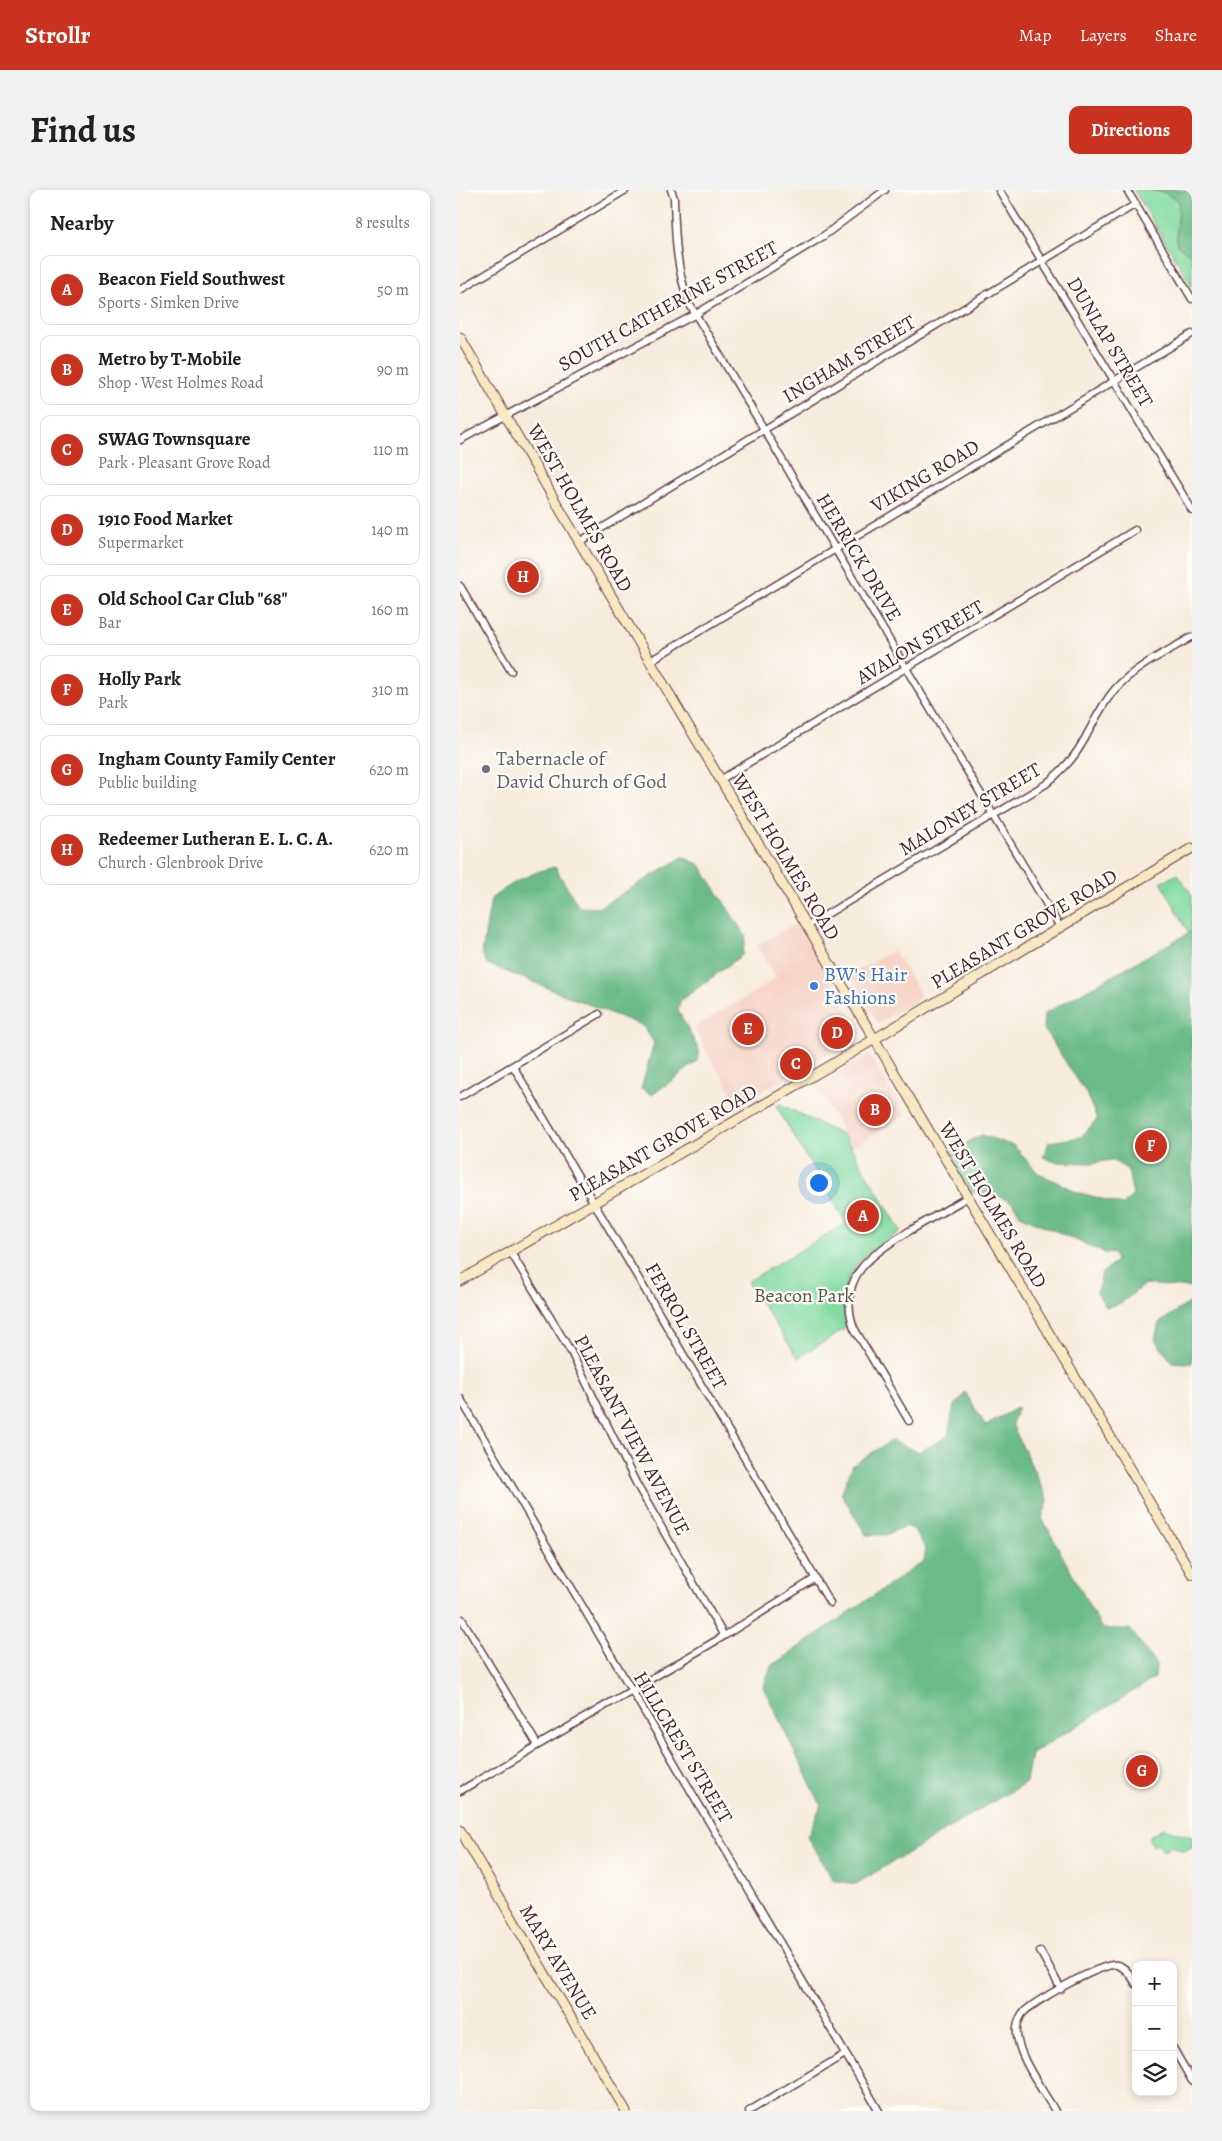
<!DOCTYPE html>
<meta charset="utf-8">
<style>
body{margin:0;font-family:Alegreya,serif;background:#f2f2f2;color:#222}
.controls{position:absolute;right:15px;bottom:15px;display:grid;overflow:hidden;border-radius:10px;box-shadow:0 2px 8px #0003}
.controls button{width:45px;height:45px;display:grid;place-items:center;padding:0;border:0;border-bottom:1px solid #e0e0e0;background:#fff;color:#222;font:25px sans-serif}
.you{position:absolute;left:358px;top:992px;width:18px;height:18px;margin:-12px;border:4px solid #fff;border-radius:50%;background:#1a73e8;box-shadow:0 0 0 8px #1a73e833}
.badge{display:grid;place-items:center;width:32px;height:32px;border-radius:50%;background:#c8321e;color:#fff;font-size:16px;font-weight:700}
.pin{position:absolute;translate:-50% -50%;border:2px solid #fff;box-shadow:0 1px 5px #0006}
.list{margin:0;padding:0;list-style:none}
h2{display:flex;justify-content:space-between;align-items:center;height:65px;margin:0;padding:0 20px;font-size:21px}
h2 small{font-size:16px;font-weight:400;color:#767676}
.list li{display:grid;grid-template-columns:32px 1fr auto;gap:15px;align-items:center;box-sizing:border-box;height:70px;margin:0 10px 10px;padding:0 10px;border:1px solid #e0e0e0;border-radius:10px}
.list b{display:block;font-size:19px;white-space:nowrap}
.list p{margin:0;font-size:16px;white-space:nowrap;color:#767676}
.list em{font-size:16px;font-style:normal;color:#767676}
.icon{flex:none;width:28px;height:28px;fill:none;stroke:currentColor;stroke-width:2;stroke-linecap:round;stroke-linejoin:round}
.map{position:relative;flex:none;width:732px;height:1921px;overflow:hidden;border-radius:10px}
header{display:flex;align-items:center;gap:30px;box-sizing:border-box;height:70px;padding:0 25px;background:#c8321e;color:#fff}
header strong{font-size:24px}
nav{display:flex;gap:28px;margin-inline-start:auto;font-size:18px}
.intro{display:flex;align-items:center;justify-content:space-between;box-sizing:border-box;height:120px;padding:0 30px}
h1{margin:0;font-size:35px}
.button{padding:12px 22px;border-radius:10px;background:#c8321e;color:#fff;font-size:18px;font-weight:700}
main{display:flex;gap:30px;padding:0 30px}
aside{flex:1;background:#fff;border-radius:10px;box-shadow:0 2px 8px #0003}
.map>svg:first-child{display:block}
</style>
<header>
<strong>Strollr</strong>
<nav><a>Map</a><a>Layers</a><a>Share</a></nav>
</header>
<div class="intro"><h1>Find us</h1><a class="button">Directions</a></div>
<main>
<aside>
<h2>Nearby<small>8 results</small></h2>
<ul class="list">
<li><span class="badge">A</span><div><b>Beacon Field Southwest</b><p>Sports · Simken Drive</p></div><em>50 m</em></li>
<li><span class="badge">B</span><div><b>Metro by T-Mobile</b><p>Shop · West Holmes Road</p></div><em>90 m</em></li>
<li><span class="badge">C</span><div><b>SWAG Townsquare</b><p>Park · Pleasant Grove Road</p></div><em>110 m</em></li>
<li><span class="badge">D</span><div><b>1910 Food Market</b><p>Supermarket</p></div><em>140 m</em></li>
<li><span class="badge">E</span><div><b>Old School Car Club &quot;68&quot;</b><p>Bar</p></div><em>160 m</em></li>
<li><span class="badge">F</span><div><b>Holly Park</b><p>Park</p></div><em>310 m</em></li>
<li><span class="badge">G</span><div><b>Ingham County Family Center</b><p>Public building</p></div><em>620 m</em></li>
<li><span class="badge">H</span><div><b>Redeemer Lutheran E. L. C. A.</b><p>Church · Glenbrook Drive</p></div><em>620 m</em></li>
</ul>
</aside>
<div class="map">
<svg width="732" height="1921" viewBox="0 0 732 1921">
<rect width="100%" height="100%" fill="#fdfcf7"/>
<filter id="ink" filterUnits="userSpaceOnUse"><feTurbulence type="fractalNoise" baseFrequency=".02" numOctaves="2"/><feDisplacementMap in="SourceGraphic" scale="10" xChannelSelector="R" yChannelSelector="G"/><feConvolveMatrix kernelMatrix="1 2 1 2 8 2 1 2 1" color-interpolation-filters="sRGB"/></filter>
<filter id="wash" filterUnits="userSpaceOnUse"><feTurbulence type="fractalNoise" baseFrequency=".0096" numOctaves="4" result="noise"/><feDisplacementMap in="SourceGraphic" scale="20" xChannelSelector="R" yChannelSelector="G"/><feGaussianBlur stdDeviation="1.12" result="paint"/><feColorMatrix in="noise" values="0 0 0 0 0 0 0 0 0 0 0 0 0 0 0 0 0 1.4 0 .05"/><feComposite in="paint" operator="in"/></filter>
<g filter="url(#wash)">
<rect width="100%" height="100%" fill="#f7ecdb"/>
<path fill="#f6d2c4" d="M337 732 401 844 279 915 233 838 316 789 297 756Z
M434 760 462 807 418 833 390 785Z
M409 864 446 925 392 957 356 895Z"/>
<path fill="#83dba0" stroke="#667d66" d="M674 0H732V96L677 5Z
M718 684 732 705V748L701 692Z
M342 864 348 874 331 885 325 874Z
M320 914 384 946 441 1041C401 1065 373 1087 388 1137L338 1168 287 1092 386 1033 316 916Z
M703 1638 732 1647V1658H729L725 1661 711 1656 704 1661 696 1654 693 1656 688 1648Z"/>
<path fill="#6abb86" stroke="#5a6d58" d="M690 0H732V66L717 55C715 40 720 27 718 11L705 3Z
M223 667 240 675 286 747 282 765 220 811 218 820 239 860 237 872 192 905 181 899 194 853 183 836 27 774 22 763 31 709C48 695 73 681 95 677L119 717 138 718Z
M732 741V1098L685 1094 661 1113 646 1117 637 1103 642 1083 657 1071 654 1063H645L560 1025 553 1013 536 1005 509 1002 486 963 522 945 554 956 578 983 617 1002 663 1015 673 1005 668 980 652 970 631 973 595 972 583 967 589 952 621 947 637 929 625 901 583 838 584 824Z
M732 1111V1173L712 1172 695 1150 699 1133Z
M505 1202 526 1236 558 1217 552 1234 588 1311 582 1328 642 1439H670L696 1475 695 1488 571 1564 566 1592 396 1694 373 1690 347 1647 361 1615 303 1497 311 1476 464 1371 466 1358 453 1339 445 1336 426 1345H406L381 1303 393 1275 431 1251 459 1262 488 1246 494 1215 503 1208Z"/>
</g>
<g filter="url(#ink)">
<g fill="none" stroke-linecap="round" stroke-linejoin="round">
<g stroke="#643e45" stroke-width="9">
<path id="street" d="M211 0 214 8C215 44 216 81 230 115L600 737
M539 0 732 320
M667 0 732 109
M0 100 166 0
M0 250 236 124 362 47 425 0
M119 352 676 14
M0 396 51 481
M190 471 732 144
M260 590 675 340
M347 736 586 594C598 584 609 574 618 560 631 540 639 517 656 498 676 476 706 462 732 447
M53 876 370 1413
M0 907 139 824
M50 1061 110 1160 177 1295 264 1446
M0 1208 419 1921
M449 1231 394 1138C376 1086 412 1064 451 1040 470 1029 489 1018 508 1007
M2 1429 77 1554
M0 1601 264 1446 356 1388
M580 1761 601 1799
M713 1858 732 1891
M289 1921 385 1864
M595 1921C583 1900 554 1862 557 1838 557 1834 560 1827 562 1824 572 1812 643 1772 657 1775 666 1777 672 1787 676 1794"/>
</g>
<g stroke="#643e45" stroke-width="11">
<path id="secondary" d="M0 147 105 328 732 1384
M0 1091 368 877 732 658
M0 1640 166 1921"/>
</g>
<use href="#street" stroke="#fff" stroke-width="6"/>
<use href="#secondary" stroke="#f8e8c3" stroke-width="9"/>
</g>
</g>
<circle fill="#6b7280" stroke="#fdfcf7" stroke-width="2" cx="26" cy="579" r="5"/>
<circle fill="#3f7fe0" stroke="#fdfcf7" stroke-width="2" cx="354" cy="796" r="5"/>
<g text-anchor="middle" dominant-baseline="central" stroke-width="4.5" stroke-linejoin="round" paint-order="stroke">
<g font-size="20" fill="#4a1f2b" stroke="#fdfcf7">
<text transform="translate(208 116) rotate(-29)">SOUTH CATHERINE STREET</text>
<text transform="translate(650 152) rotate(59)">DUNLAP STREET</text>
<text transform="translate(389 169) rotate(-31)">INGHAM STREET</text>
<text transform="translate(465 286) rotate(-31)">VIKING ROAD</text>
<text transform="translate(120 318) rotate(60)">WEST HOLMES ROAD</text>
<text transform="translate(399 367) rotate(59)">HERRICK DRIVE</text>
<text transform="translate(460 452) rotate(-31)">AVALON STREET</text>
<text transform="translate(510 619) rotate(-31)">MALONEY STREET</text>
<text transform="translate(326 667) rotate(59)">WEST HOLMES ROAD</text>
<text transform="translate(564 739) rotate(-31)">PLEASANT GROVE ROAD</text>
<text transform="translate(203 953) rotate(-30)">PLEASANT GROVE ROAD</text>
<text transform="translate(533 1015) rotate(59)">WEST HOLMES ROAD</text>
<text transform="translate(226 1136) rotate(60)">FERROL STREET</text>
<text transform="translate(172 1245) rotate(62)">PLEASANT VIEW AVENUE</text>
<text transform="translate(223 1557) rotate(59)">HILLCREST STREET</text>
<text transform="translate(98 1772) rotate(59)">MARY AVENUE</text>
</g>
<g font-size="20" fill="#5b616d" stroke="#fdfcf7" text-anchor="start">
<text x="36" y="568">Tabernacle of<tspan x="36" dy="23">David Church of God</tspan></text>
</g>
<g font-size="20" fill="#366cbe" stroke="#fdfcf7" text-anchor="start">
<text x="364" y="784">BW's Hair<tspan x="364" dy="23">Fashions</tspan></text>
</g>
<g font-size="20" fill="#5b574e" stroke="#fdfcf7">
<text x="344" y="1105">Beacon Park</text>
</g>
</g>
</svg>
<div class="controls">
<button>+</button>
<button>−</button>
<button><svg class="icon" aria-label="layers" viewBox="0 0 24 24"><path d="M12 4l9 5-9 5-9-5zM3 14l9 5 9-5"/></svg></button>
</div>
<div class="you"></div>
<div class="pin badge" style="left:403px;top:1026px">A</div>
<div class="pin badge" style="left:415px;top:920px">B</div>
<div class="pin badge" style="left:336px;top:874px">C</div>
<div class="pin badge" style="left:377px;top:843px">D</div>
<div class="pin badge" style="left:288px;top:839px">E</div>
<div class="pin badge" style="left:691px;top:956px">F</div>
<div class="pin badge" style="left:682px;top:1581px">G</div>
<div class="pin badge" style="left:63px;top:387px">H</div>
</div>
</main>
